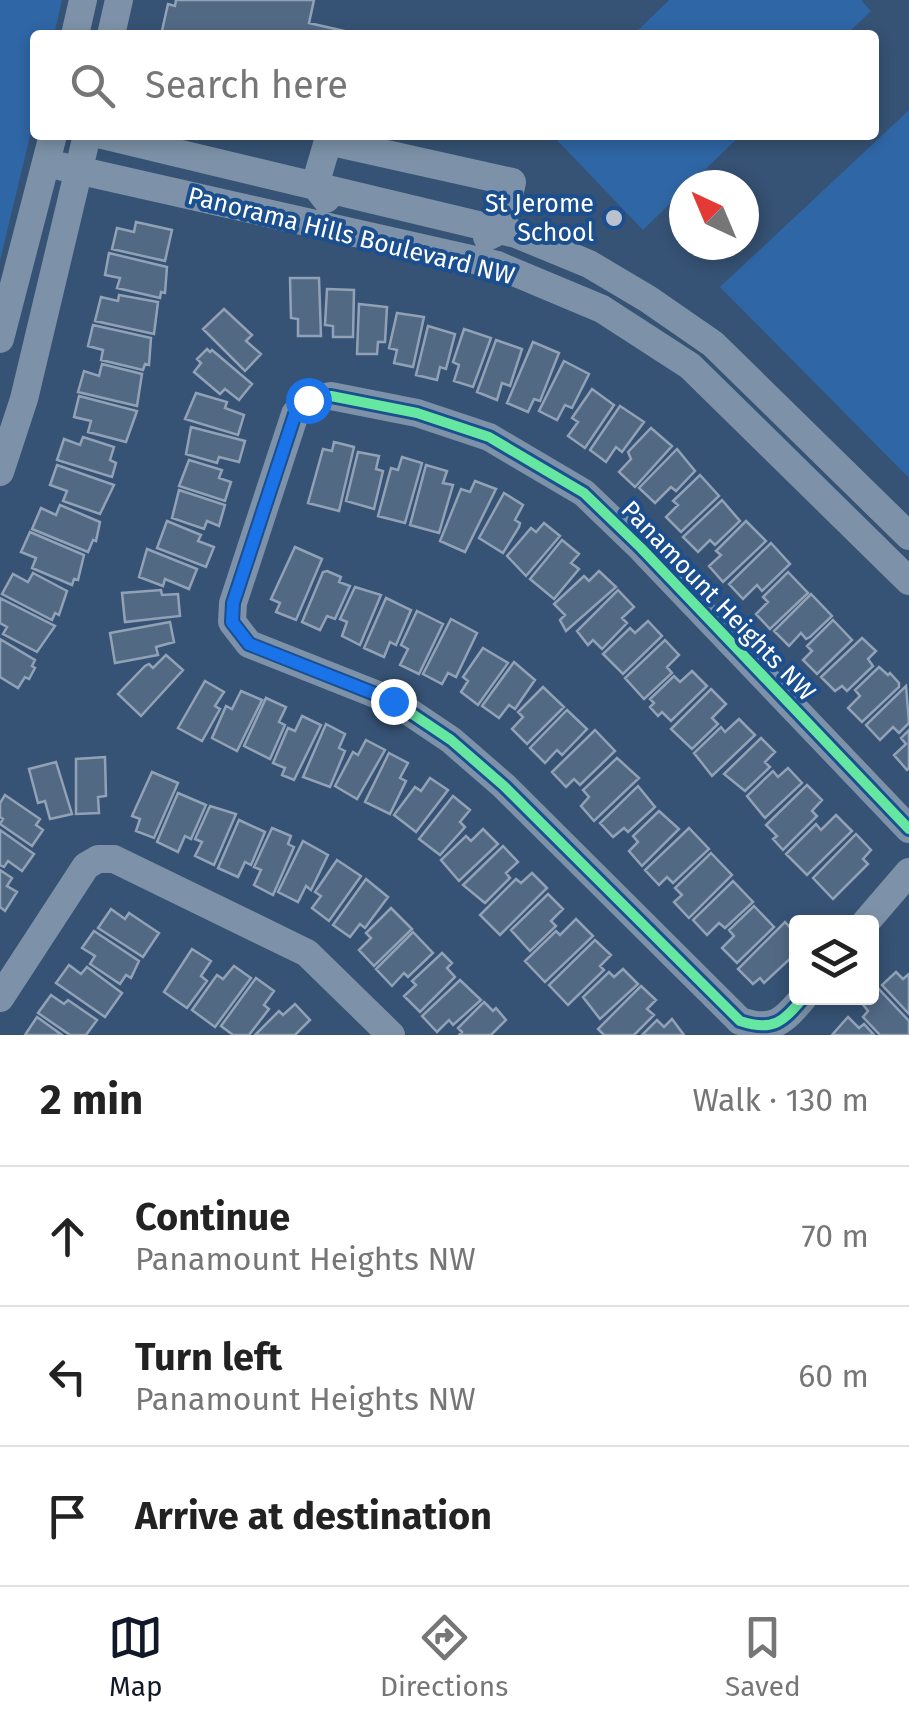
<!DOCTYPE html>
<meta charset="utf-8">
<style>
body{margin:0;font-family:"Fira Sans",sans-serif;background:#f6f6f6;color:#222}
.controls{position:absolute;right:30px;bottom:30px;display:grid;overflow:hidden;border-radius:10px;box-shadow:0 5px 15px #0003}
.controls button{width:90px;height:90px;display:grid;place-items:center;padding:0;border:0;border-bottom:2px solid #e0e0e0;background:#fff;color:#222;font:50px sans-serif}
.compass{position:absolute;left:669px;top:170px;width:90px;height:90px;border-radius:50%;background:#fff;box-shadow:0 5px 15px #0003;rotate:316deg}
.stop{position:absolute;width:30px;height:30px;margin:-22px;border:8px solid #1a73e8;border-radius:50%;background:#fff}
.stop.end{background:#1a73e8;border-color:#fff;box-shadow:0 2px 10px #0008}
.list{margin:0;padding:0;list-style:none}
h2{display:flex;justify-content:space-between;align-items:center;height:130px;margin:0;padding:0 40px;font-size:42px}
h2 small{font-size:32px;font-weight:400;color:#767676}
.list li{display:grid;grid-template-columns:65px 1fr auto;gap:30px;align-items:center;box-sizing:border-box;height:140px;padding:0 40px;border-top:2px solid #e0e0e0}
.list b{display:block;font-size:38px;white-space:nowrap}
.list p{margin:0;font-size:32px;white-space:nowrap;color:#767676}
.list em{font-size:32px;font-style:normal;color:#767676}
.icon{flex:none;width:55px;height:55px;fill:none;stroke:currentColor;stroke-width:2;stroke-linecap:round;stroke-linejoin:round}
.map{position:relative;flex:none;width:909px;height:1035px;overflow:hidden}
.search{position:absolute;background:#fff;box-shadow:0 5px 15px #0003;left:30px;right:30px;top:30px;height:110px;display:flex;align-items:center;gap:25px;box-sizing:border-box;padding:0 35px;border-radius:10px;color:#767676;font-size:38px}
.sheet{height:550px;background:#fff}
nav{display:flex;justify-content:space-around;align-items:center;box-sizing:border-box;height:140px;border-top:2px solid #e0e0e0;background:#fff;font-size:28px;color:#767676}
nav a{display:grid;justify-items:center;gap:5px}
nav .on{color:#111827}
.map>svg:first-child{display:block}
</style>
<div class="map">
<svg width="909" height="1035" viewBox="0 0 909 1035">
<rect width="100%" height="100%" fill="#365274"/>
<path fill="#2f66a5" d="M0 0H62L54 35H35V115L0 261Z
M669 0H861L871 11 846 35H633Z
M909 110V478L720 287Z
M552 135H741L689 185H684V190L643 230Z"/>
<path fill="#526984" stroke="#92a2b6" stroke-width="2.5" d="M176 0H314L309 23 362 35H161L168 4 175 6Z
M136 222 172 230 165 261 112 249 117 228 134 232Z
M109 253 167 267 165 293 161 292 160 298 117 288 120 278 105 275Z
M290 278H319L321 336H298V319L291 318Z
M327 289 354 290 353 337H333V326L325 325Z
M119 295 158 302 154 334 95 321 101 297 118 301Z
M359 304 387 307 385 342H378L377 354H357Z
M224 309 252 335 246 341 261 354 245 371 203 329Z
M397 313 424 317 413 367 394 363 397 350 389 348Z
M93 325 151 338 149 365 145 364 143 370 101 360 103 350 88 346Z
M428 326 455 334 446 369 440 367 437 380 416 375Z
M464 329 491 338 473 387 454 381 459 365 453 362Z
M496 340 522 349 510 386 502 383 497 400 477 392Z
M533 342 559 353 540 401 534 399 528 412 507 403Z
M207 349 210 352 212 350 252 384 239 400 225 389 220 394 194 372 201 363 197 359Z
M564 361 589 374 572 408 565 405 557 420 539 411Z
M102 364 142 374 137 406 78 392 84 371 99 376Z
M592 389 614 405 585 448 568 436 578 422 572 418Z
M196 393 227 402 225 408 244 415 238 435 185 419Z
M79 396 137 411 126 442 88 432 91 421 74 417Z
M620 406 644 422 622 452 616 447 606 462 590 450Z
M191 427 245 441 239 462 219 457 217 463 186 454Z
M651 428 672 446 635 487 619 472 631 459 628 452Z
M83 437 114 447 110 460 116 463 112 477 57 460 64 439 80 445Z
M334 442 354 447 339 511 308 503 323 449 332 451Z
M677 449 695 471 676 491 671 487 655 503 639 488Z
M358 452 379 456 376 469 383 471 374 509 346 501Z
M402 457 422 463 405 523 378 516 391 468 398 470Z
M189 460 222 470 219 478 231 482 225 501 179 486Z
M57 465 114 485 100 514 63 501 67 491 50 485Z
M426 465 447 471 443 483 453 485 439 533 410 525Z
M700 475 719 496 681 532 666 517 678 505 673 501Z
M475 481 496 489 465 552 440 541 461 489 470 492Z
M179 490 225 505 219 526 207 521 204 529 172 518Z
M504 493 523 505 515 520 520 523 519 527 503 553 479 538Z
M722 500 740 521 715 545 710 540 698 552 683 537Z
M60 505 100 522 96 541 93 540 88 552 32 529 41 508 56 515Z
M167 521 201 535 198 541 214 547 206 567 157 548Z
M746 521 766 541 723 582 709 566 721 555 716 551Z
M544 523 560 536 526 576 507 556 531 528 536 532Z
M30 532 84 555 78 580 74 579 72 585 32 568 36 558 21 552Z
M562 540 579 554 571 563 579 569 554 599 530 579Z
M771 543 790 564 762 591 757 585 743 599 729 584Z
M295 547 322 559 296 620 276 612 280 603 271 599Z
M147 549 197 569 189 589 165 579 163 586 139 577Z
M327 571 341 577 339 582 350 586 335 619 327 616 320 630 302 622 323 572Z
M599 571 616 587 566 631 560 620 565 615 554 604 584 576 589 581Z
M788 572 808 593 770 629 756 614 768 602 763 597Z
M33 573 67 591 59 615 55 613 52 620 2 594 13 574 28 582Z
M355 587 381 595 360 645 342 636 347 622 340 619Z
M161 590 162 595 178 594 180 616 125 622 122 593Z
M618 590 634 607 622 618 627 623 602 649 593 640 588 645 577 631Z
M811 594 832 616 810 637 806 639 801 633 789 646 774 631Z
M0 598 55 626 37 652 3 634 7 627 0 623Z
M386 598 411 610 396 645 390 642 384 657 364 648Z
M417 611 443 624 419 674 400 665 408 649 401 645Z
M451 619 477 633 456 677 448 673 442 684 423 674Z
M833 620 852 640 817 674 803 660 812 651 807 646Z
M648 621 662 636 623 674 603 654 630 628 635 633Z
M170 622 174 642 156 647 158 655 115 663 110 633Z
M862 638 876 651 868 659 873 666 847 691 842 686 835 691 821 677Z
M0 639 35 660 32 666 35 668 29 679 25 677 18 688 0 677Z
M665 640 679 655 667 667 672 673 644 699 625 678Z
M483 648 508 663 478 705 461 692 468 681 463 677Z
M166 655 183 670 141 716 118 694 145 666 149 664 153 668Z
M514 662 535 680 515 709 509 705 499 718 482 706Z
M879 667 888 675 890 673 899 683V687L862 722 848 708 860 696 855 690Z
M692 671 707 686 671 721 662 712 658 716 650 707 654 703 650 699 674 676 680 682Z
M205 681 224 692 215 706 220 709 202 741 178 728Z
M906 686 909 723 899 733 893 727 880 740 866 725Z
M543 687 564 707 527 744 512 729 523 717 518 712Z
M711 689 726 704 712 718 718 724 692 749 671 729Z
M241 691 262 700 237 751 212 738 226 706 232 709Z
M266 698 286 707 279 722 285 725 270 759 244 746Z
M567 710 587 729 562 755 557 750 545 763 530 748Z
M302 716 321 725 294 780 282 775 285 768 273 763 288 728 295 731Z
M739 719 755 735 712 776 694 753 721 727 725 732Z
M326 724 345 734 339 748 345 751 330 787 303 777Z
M595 730 615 751 580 785 574 779 566 787 552 772Z
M909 730V768L907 770 894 755 906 744 901 738Z
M761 738 775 752 765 762 770 767 745 791 724 774Z
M366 740 385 750 357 799 335 786 353 752 358 755Z
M389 753 408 763 400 778 406 781 390 814 365 802Z
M105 757 106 796 98 797 99 813 76 814V759Z
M617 758 639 778 594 821 581 806 589 797 583 790Z
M56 762 72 814 50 819 45 801 38 803 29 769Z
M788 768 802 783 765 818 747 796 773 771 778 777Z
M152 772 178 783 154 838 136 831 140 819 132 816Z
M430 778 448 790 416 832 394 815 415 787 421 791Z
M807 785 822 800 812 811 817 816 783 850 773 839 777 836 766 825Z
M638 786 655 807 628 832 624 828 613 837 600 823Z
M178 793 206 805 191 839 185 836 178 852 157 842Z
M5 795 40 819 36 825 43 830 32 846 0 824 3 819 0 817V803Z
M453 796 470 810 460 822 465 827 440 855 419 839Z
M210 806 236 814 214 865 195 856 202 842 195 839Z
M659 811 679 829 642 866 629 851 638 842 633 836Z
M836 815 852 831 807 875 786 854 816 824 821 830Z
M239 820 265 832 251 865 245 862 238 877 218 868Z
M272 828 291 836 288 844 294 847 273 895 254 885 261 870 254 867Z
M689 828 709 849 673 883 667 877 659 885 645 870Z
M483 829 498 844 459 881 441 860 466 836 471 841Z
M0 830 34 854 22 871 8 861 4 867 0 865Z
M856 834 871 850 863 859 868 864 833 899 813 878Z
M303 841 328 855 311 890 306 886 298 902 278 892Z
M503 846 518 862 506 873 510 878 485 903 463 885Z
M711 853 732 875 689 918 674 902 682 895 675 888Z
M337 860 361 876 329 921 312 908 321 896 315 892Z
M0 870 12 878 7 886 17 892 5 911 0 907Z
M532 873 547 888 500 935 480 915 516 879 521 883Z
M366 879 388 897 365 928 360 924 350 937 333 925Z
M733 881 753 902 725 928 719 923 707 935 693 920Z
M548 894 563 909 551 921 556 926 530 951 511 930Z
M754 906 774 927 737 963 722 948 734 936 729 930Z
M391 908 412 929 374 966 359 950 371 938 366 933Z
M111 909 125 919 129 913 159 933 143 957 98 928Z
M576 919 593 936 545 982 525 961 556 931 560 935Z
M785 922 796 934 793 956 764 983 760 978 753 984 738 969Z
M94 931 139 961 131 978 126 975 120 984 90 964 95 956 82 948Z
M413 932 433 953 408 977 404 973 392 986 376 969Z
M595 940 611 955 600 966 604 970 568 1005 549 985Z
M192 949 211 961 201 976 207 981 187 1008 164 992Z
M442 953 452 963 447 968 455 977 420 1012 404 996 416 985 412 981Z
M69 965 81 974 87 967 122 993 105 1017 56 983Z
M234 966 251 978 215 1027 192 1010 217 975 223 979Z
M623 969 638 984 600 1019 583 997 609 972 614 977Z
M896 972 903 979 909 974V1014L882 985Z
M256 978 274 991 264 1005 269 1009 249 1035H233L221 1026Z
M460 980 481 1000 453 1025 449 1020 437 1032 422 1016Z
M641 986 656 1000 647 1009 654 1015 634 1035H604L598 1029Z
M876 986 909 1021V1035H880L863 1017 868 1011 861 1002 872 998V991Z
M51 995 64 1004 68 1000 97 1020 86 1035H70L38 1013Z
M484 1002 493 1011 496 1008 506 1020 491 1035H459L462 1032 458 1028Z
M295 1004 310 1020 295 1035H255L279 1011 283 1015Z
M37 1017 62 1035H25Z
M848 1017 859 1028 864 1024 874 1035H832Z
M672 1019 684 1035H642L657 1020 664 1027Z"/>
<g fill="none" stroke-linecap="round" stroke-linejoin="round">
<path stroke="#7d92a8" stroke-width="28" d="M75 35 83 0
M111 35 119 0
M102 135 516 234 589 264 648 299 713 344 909 536
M46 163 497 265 602 309 690 366 909 581
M326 199 315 185 328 141 512 182 501 230 487 237
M0 339 53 135
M0 472 24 399 87 135
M866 922 909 872
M0 998 86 866 98 859H114L307 953 391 1035
M803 998C783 1022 773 1032 740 1021L504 786 451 740 393 701 249 644 232 622 233 603 295 414 308 400 331 396 417 413 489 437 584 493 641 548 909 829"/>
<g stroke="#1b4f8f" stroke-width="16">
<path id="cycleway" d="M803 998C783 1022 773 1032 740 1021L504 786 451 740 393 701 249 644 232 622 233 603 295 414 308 400 331 396 417 413 489 437 584 493 641 548 909 829"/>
</g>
<use href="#cycleway" stroke="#66e7a1" stroke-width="10"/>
</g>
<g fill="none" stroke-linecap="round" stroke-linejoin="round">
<path stroke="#1a73e8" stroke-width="12" d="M308 400 295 414 233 603 232 622 249 644 393 701"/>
</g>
<circle fill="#b9c2ce" stroke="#1b4f8f" stroke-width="4" cx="614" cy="218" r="10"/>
<g text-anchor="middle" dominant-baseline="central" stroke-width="8" stroke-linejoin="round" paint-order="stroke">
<g font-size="25" fill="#fff" stroke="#1b4f8f" text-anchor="end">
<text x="594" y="204">St Jerome<tspan x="594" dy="29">School</tspan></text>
</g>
<g font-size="25" fill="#fff" stroke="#1b4f8f">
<text transform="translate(351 236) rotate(14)">Panorama Hills Boulevard NW</text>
<text transform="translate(718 601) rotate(46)">Panamount Heights NW</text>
</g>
</g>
</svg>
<div class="controls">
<button><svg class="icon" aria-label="layers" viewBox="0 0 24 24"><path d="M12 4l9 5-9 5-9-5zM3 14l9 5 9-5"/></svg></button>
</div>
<svg class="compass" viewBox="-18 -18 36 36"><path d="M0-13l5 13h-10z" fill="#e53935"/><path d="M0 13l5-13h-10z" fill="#767676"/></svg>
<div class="stop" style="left:308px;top:400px"></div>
<div class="stop end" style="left:393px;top:701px"></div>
<div class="search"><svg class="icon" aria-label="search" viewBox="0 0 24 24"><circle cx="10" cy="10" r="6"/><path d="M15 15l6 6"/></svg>Search here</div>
</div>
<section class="sheet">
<h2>2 min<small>Walk · 130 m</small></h2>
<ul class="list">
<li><svg class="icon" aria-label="ahead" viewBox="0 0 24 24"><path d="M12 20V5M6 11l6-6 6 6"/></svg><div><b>Continue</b><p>Panamount Heights NW</p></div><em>70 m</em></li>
<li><svg class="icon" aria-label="left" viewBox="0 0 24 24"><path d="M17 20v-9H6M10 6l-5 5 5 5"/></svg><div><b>Turn left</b><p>Panamount Heights NW</p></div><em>60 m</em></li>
<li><svg class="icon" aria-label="arrive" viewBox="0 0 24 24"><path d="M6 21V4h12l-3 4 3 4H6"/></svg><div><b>Arrive at destination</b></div></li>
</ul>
</section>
<nav>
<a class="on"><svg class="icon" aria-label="map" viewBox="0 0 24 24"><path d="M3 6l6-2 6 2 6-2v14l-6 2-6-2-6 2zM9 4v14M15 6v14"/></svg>Map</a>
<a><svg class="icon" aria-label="directions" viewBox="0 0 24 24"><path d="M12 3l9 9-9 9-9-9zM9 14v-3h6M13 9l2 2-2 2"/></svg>Directions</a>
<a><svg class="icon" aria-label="saved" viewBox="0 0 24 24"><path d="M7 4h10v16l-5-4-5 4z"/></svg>Saved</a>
</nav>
